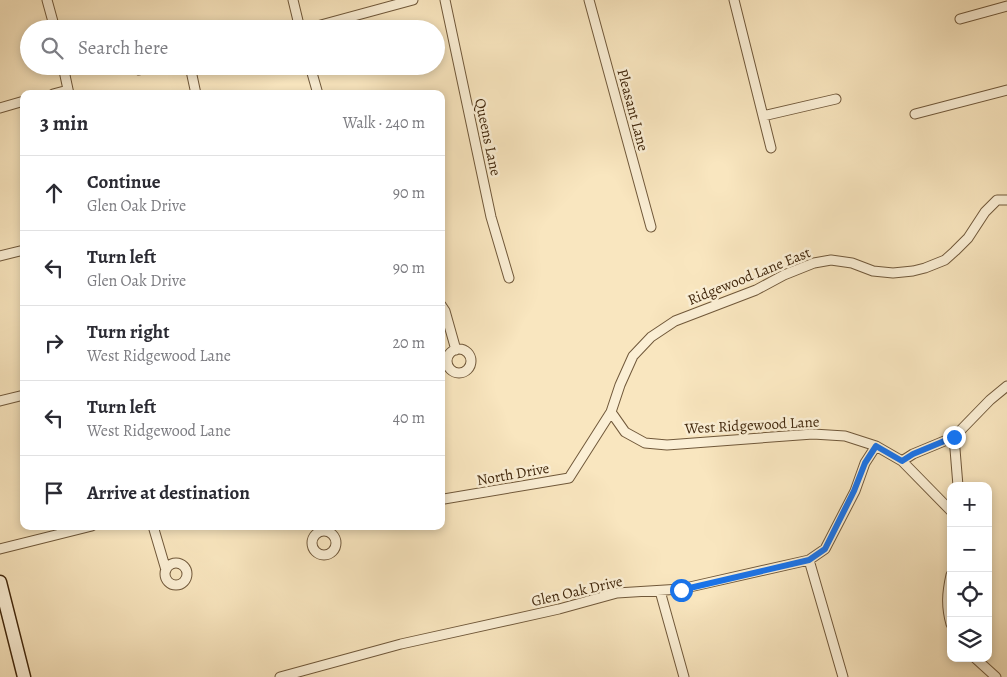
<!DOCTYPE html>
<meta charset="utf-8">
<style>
body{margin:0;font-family:Alegreya,serif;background:#f2f2f3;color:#2b2b33}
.controls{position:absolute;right:15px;bottom:15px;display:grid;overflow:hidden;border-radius:10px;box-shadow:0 2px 8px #0003}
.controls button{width:45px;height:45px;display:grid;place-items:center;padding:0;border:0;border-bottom:1px solid #e1e1e2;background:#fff;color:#2b2b33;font:25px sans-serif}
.stop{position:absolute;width:15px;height:15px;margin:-11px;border:4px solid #1a73e8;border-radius:50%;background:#fff}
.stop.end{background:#1a73e8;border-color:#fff;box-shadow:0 1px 5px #0008}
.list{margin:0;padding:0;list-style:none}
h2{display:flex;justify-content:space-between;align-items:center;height:65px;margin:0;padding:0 20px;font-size:21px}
h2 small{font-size:16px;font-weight:400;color:#7c7c81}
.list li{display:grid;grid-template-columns:32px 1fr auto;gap:15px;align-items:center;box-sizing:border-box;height:75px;padding:0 20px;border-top:1px solid #e1e1e2}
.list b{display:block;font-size:19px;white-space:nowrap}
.list p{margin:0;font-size:16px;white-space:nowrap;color:#7c7c81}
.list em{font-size:16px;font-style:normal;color:#7c7c81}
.icon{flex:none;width:28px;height:28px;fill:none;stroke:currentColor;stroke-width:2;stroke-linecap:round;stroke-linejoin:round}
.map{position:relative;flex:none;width:1007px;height:677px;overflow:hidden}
.search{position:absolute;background:#fff;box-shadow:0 2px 8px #0003;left:20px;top:20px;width:425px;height:55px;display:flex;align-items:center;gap:12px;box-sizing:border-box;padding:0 18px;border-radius:28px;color:#7c7c81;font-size:19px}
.panel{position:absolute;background:#fff;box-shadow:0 2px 8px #0003;left:20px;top:90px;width:425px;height:440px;border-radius:10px}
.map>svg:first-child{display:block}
</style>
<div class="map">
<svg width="1007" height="677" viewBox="0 0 1007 677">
<rect width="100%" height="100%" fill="#f9e6bf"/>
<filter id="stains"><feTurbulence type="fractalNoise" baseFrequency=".004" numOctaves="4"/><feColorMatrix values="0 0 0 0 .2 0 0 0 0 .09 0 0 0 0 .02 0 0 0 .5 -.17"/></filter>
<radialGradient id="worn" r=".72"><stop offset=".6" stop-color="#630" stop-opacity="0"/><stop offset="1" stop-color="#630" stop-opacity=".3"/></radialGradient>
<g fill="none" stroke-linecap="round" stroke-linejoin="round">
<g stroke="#70583a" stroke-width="11">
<path id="street" d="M47 0 55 29
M293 0 300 29
M445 0 491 217 509 278
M589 0 651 227
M734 0 771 148
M960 19 1007 6
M306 29 413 0
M63 66 69 94
M190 66 196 94
M310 66 318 94
M139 70 156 66
M53 94 68 90
M0 108 24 101
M915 114 1007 90
M763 116 836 99
M0 256 24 250
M441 305 445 311 456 350
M447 361a12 12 0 1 1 24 0a12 12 0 1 1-24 0Z
M0 401 24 395
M611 412 625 432 645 443 667 445 813 434 845 436 876 446 902 461 951 511
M902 461 913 454 954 437
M958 486 954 437 990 400 1007 386
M444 499 569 478 611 412 620 385 633 356 651 337 675 321 756 290 784 275 814 263 831 260 852 263 873 271 893 273 913 271 925 268 945 260 955 251 968 238 985 212 997 200H1007
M153 526 166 570
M312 543a12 12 0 1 1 24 0a12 12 0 1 1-24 0Z
M0 549 92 526
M809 560 843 677
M165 574a11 11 0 1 1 22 0a11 11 0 1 1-22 0Z
M951 575C947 593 946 606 951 624
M660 591 684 677
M975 658 996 677
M280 677 401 644 559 609 617 593 681 589 809 560 825 549 855 491 865 463 876 446"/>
</g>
<g stroke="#42280d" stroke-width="15">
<path id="secondary" d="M0 582 24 677"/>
</g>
<use href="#street" stroke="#fbefd5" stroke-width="9"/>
<use href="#secondary" stroke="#fbefd5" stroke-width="12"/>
</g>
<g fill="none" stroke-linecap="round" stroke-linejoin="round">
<path stroke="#1a73e8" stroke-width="6" d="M681 590 809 560 825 549 854 491 865 463 876 446 902 461 913 454 954 437"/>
</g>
<g text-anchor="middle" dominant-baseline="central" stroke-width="5" stroke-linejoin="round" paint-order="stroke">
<g font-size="15" fill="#42280d" stroke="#fbefd5">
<text transform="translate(633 110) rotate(75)">Pleasant Lane</text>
<text transform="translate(488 137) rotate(78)">Queens Lane</text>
<text transform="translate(749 276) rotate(-22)">Ridgewood Lane East</text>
<text transform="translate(752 425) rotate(-3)">West Ridgewood Lane</text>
<text transform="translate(513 474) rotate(-10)">North Drive</text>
<text transform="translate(577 591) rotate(-13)">Glen Oak Drive</text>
</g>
</g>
<rect width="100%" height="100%" filter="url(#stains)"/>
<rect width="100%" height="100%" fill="url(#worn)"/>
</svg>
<div class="controls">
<button>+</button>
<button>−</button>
<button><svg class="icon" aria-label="locate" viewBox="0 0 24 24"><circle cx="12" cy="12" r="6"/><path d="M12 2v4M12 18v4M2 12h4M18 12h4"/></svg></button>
<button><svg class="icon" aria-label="layers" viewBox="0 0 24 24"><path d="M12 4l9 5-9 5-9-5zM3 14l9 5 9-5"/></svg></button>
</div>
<div class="stop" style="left:681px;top:590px"></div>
<div class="stop end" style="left:954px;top:437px"></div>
<div class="search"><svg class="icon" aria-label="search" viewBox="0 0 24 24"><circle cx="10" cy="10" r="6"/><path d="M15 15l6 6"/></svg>Search here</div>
<section class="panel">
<h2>3 min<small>Walk · 240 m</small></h2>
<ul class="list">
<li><svg class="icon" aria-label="ahead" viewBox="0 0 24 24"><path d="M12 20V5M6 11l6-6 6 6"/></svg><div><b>Continue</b><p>Glen Oak Drive</p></div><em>90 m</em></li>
<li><svg class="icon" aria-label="left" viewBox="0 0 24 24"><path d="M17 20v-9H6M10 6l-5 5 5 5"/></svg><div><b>Turn left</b><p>Glen Oak Drive</p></div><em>90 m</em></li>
<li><svg class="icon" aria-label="right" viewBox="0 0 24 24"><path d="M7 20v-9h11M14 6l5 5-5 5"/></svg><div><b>Turn right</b><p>West Ridgewood Lane</p></div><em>20 m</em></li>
<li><svg class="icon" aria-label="left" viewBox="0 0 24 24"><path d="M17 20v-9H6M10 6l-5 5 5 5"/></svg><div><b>Turn left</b><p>West Ridgewood Lane</p></div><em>40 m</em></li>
<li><svg class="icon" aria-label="arrive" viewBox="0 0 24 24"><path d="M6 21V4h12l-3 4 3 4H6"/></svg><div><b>Arrive at destination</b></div></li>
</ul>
</section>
</div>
